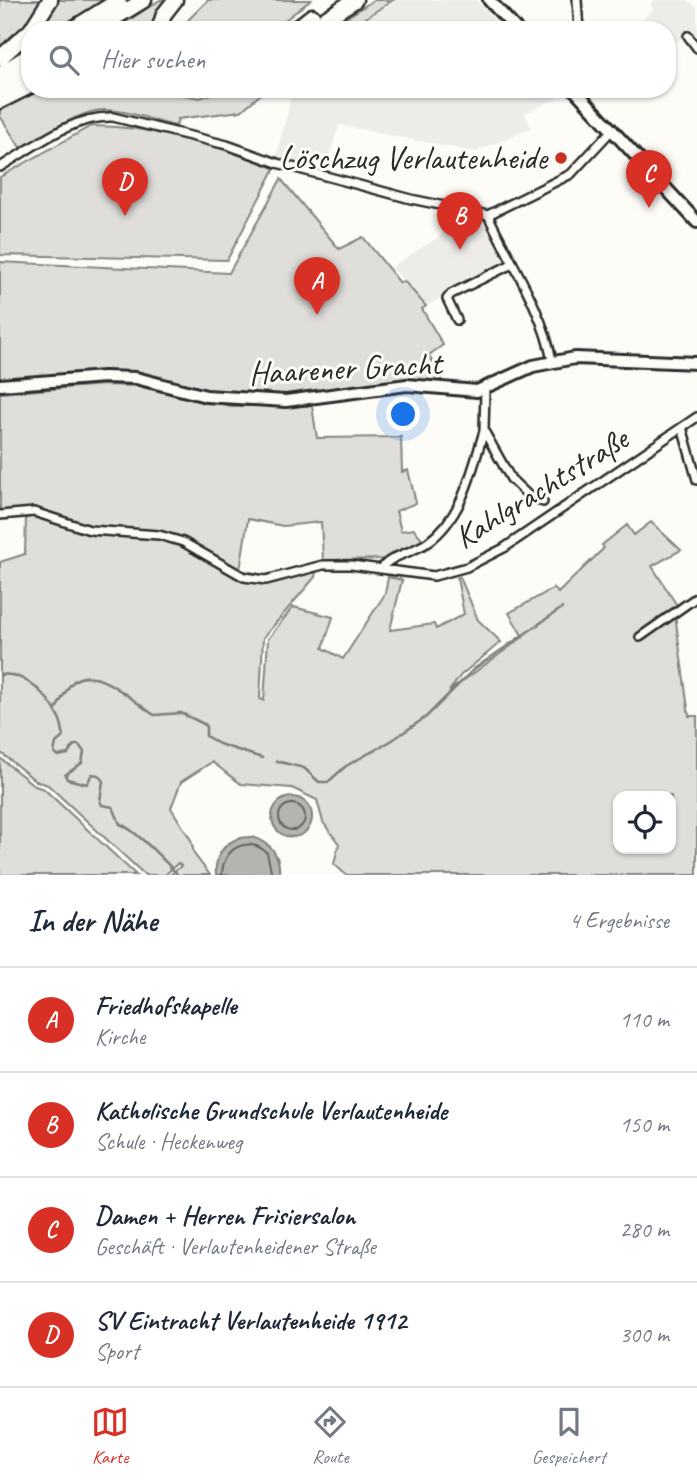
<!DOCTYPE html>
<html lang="de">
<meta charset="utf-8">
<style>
body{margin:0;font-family:Caveat,sans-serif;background:#f2f2f3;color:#1f2937}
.controls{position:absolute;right:21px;bottom:21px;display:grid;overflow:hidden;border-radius:14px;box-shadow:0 2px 5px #0004}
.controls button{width:63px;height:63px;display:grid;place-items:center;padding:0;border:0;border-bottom:2px solid #e0e1e3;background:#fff;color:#1f2937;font:35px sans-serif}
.you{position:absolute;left:404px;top:415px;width:24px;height:24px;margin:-18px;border:5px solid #fff;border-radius:50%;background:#1a73e8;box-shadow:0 0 0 10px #1a73e833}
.badge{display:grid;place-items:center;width:46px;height:46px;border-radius:50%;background:#d93025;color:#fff;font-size:23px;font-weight:700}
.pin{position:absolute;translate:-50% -58px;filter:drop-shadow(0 2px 4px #0008)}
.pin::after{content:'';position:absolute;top:37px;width:24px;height:21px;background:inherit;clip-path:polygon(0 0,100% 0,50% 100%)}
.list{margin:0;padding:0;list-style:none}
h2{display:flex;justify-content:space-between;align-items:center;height:91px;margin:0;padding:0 28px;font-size:30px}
h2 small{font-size:23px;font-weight:400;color:#747a83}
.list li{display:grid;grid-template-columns:46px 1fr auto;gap:21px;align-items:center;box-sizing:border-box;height:105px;padding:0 28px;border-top:2px solid #e0e1e3}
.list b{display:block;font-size:26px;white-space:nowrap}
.list p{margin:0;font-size:23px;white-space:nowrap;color:#747a83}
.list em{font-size:23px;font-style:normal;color:#747a83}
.icon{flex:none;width:38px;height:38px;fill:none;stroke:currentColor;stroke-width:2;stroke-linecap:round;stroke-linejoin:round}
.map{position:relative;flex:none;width:697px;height:875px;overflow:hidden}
.search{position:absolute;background:#fff;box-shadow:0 2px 5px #0004;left:21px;right:21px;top:21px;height:77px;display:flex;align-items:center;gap:18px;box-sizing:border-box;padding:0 24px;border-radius:28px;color:#747a83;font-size:26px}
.sheet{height:511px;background:#fff}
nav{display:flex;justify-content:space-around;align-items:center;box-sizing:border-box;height:98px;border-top:2px solid #e0e1e3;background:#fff;font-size:19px;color:#747a83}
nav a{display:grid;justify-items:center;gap:4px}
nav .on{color:#d93025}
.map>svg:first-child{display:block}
</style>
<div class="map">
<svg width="697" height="875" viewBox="0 0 697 875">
<rect width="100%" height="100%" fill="#fdfcf7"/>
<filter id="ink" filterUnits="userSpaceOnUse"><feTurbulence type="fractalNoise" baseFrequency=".0143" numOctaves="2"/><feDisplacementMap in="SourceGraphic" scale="14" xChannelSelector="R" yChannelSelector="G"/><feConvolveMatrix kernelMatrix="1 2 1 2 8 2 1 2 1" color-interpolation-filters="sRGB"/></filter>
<g filter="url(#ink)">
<path fill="#edece8" d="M393 0H476L503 30H347Z
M655 0H687L697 7V35L690 31 667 50V30H637L634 27 654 9 650 5Z
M289 89H561L556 99 525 113 531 128 475 152 339 125 325 171 276 158 291 99 287 97Z
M453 213 493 230 508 263 426 306 391 267 439 237 449 226Z"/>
<path fill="#dfdeda" stroke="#858482" stroke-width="2" fill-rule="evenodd" d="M0 0H45L32 24 0 54Z
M56 0H104L56 30H39Z
M160 0H169L155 30H114Z
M208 0H311L272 30H197L188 20Z
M374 0H393L347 30H327Z
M30 89H152L200 98 226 89H267L241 111 178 119 176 126C152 121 119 106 95 111 68 117 44 136 21 149L0 116V110Z
M91 126C155 126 215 145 275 168L227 260 0 255V177Z
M281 179 339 249 363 237 400 283 404 281 426 306 422 309 443 345 429 355 443 383 407 381 286 397 207 392 166 380 0 381V262L229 273Z
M104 385 137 386 231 406H312L317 438 401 437 402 472 408 470 416 503 396 511 401 531 414 529 425 542 388 559 323 560 321 522 283 526 248 519 240 570 265 575 266 578 245 575 183 540 91 528 35 509 0 513V393Z
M35 514 56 521 182 543 216 565 266 581 316 570 315 577 263 638 260 699 264 701 268 639 293 607 333 617 323 648 343 659 385 594 388 577 402 580 390 630 434 624 436 629 464 614 457 578 460 577 478 620 501 642 461 675 449 691 523 637 509 613 554 588 558 593 604 548 602 545 627 525 634 535 651 522 681 550 652 566 678 607 675 615 689 716H697V875H346L334 864 339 844 323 822 317 800 292 788 241 784 212 762 181 782 171 808 191 840 194 854 210 875H170L181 866 178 863 165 875H145L48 785 36 781 0 752V562L25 554 26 516ZM618 796H671V849H618Z
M0 758 35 786 44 789 136 875H0Z"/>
<path fill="#b5b4b1" stroke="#7e7d7b" stroke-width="2" d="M272 817a20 20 0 1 1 40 0a20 20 0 1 1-40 0Z
M252 837C271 842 281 856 279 875H216C214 852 229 836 252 837Z"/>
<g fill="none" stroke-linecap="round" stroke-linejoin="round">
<path stroke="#626261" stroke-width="2" d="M279 817a13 13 0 1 1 26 0a13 13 0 1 1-26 0Z
M222 875C222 849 247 834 267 853L272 875"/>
<path stroke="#7e7d7b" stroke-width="2.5" d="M0 675C28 669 65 711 63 737L56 743 54 753 58 756 68 754 74 745H79L84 752 82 763 65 775 67 779 87 784 92 774 98 775 103 781 100 801 102 805 113 807 120 824C136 830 165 861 178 875
M56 709C61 701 65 691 71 684 92 660 135 703 154 715L181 713 206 725V736L219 744 262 758
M276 761 304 768 319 782H328L346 766 391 741 426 717 474 669 562 608"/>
<g stroke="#2b2b2b" stroke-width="12">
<path id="street" d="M577 0 579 30
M688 36 697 48
M0 167C34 147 73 115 113 117L227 145 277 163 411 199 488 215 571 174 612 130
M488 215C510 262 543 310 552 361
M457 320 447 299 451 294 512 264
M485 389 484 431 511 479 530 497 543 502
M682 427 697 480
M0 515 34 512 90 530 159 535 183 542 244 577 266 580 323 565H351L434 576 467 567 504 548 697 417
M381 569C390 555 415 552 428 542 463 517 472 470 484 431
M640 637 697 597"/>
</g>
<g stroke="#2b2b2b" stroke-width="16">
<path id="secondary" d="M489 0 517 30
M574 89 697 222
M0 385 104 377 136 378 206 396 286 401 407 385 477 391 533 366 575 358 697 363"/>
</g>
<g stroke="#2b2b2b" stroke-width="19">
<path id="highway" d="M31 30 50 0
M71 30 119 0
M95 30 144 0
M159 30 164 14 175 0
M294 30 312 16
M308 30 355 0
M0 58 30 31
M0 74 30 55
M0 88 30 70
M0 101 30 86"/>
</g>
<use href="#street" stroke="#fdfcf7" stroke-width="7"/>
<use href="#secondary" stroke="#fdfcf7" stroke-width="10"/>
<use href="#highway" stroke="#fdfcf7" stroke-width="14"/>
</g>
</g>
<circle fill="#c8321e" stroke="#fdfcf7" stroke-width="2.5" cx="561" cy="158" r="7"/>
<g text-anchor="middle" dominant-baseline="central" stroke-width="6" stroke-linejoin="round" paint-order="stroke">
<g font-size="33" fill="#2b2b2b" stroke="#fdfcf7" text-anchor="end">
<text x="547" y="158">Löschzug Verlautenheide</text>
</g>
<g font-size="33" fill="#2b2b2b" stroke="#fdfcf7">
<text transform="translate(345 368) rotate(-3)">Haarener Gracht</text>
<text transform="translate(541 488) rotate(-32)">Kahlgrachtstraße</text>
</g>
</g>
</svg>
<div class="controls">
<button><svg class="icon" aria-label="locate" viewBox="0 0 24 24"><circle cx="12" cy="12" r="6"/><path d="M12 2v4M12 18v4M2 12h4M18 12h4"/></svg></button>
</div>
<div class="you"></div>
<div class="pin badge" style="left:317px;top:315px">A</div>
<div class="pin badge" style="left:460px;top:250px">B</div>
<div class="pin badge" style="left:649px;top:208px">C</div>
<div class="pin badge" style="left:125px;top:216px">D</div>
<div class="search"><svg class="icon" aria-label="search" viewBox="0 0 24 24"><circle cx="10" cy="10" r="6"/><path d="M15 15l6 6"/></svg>Hier suchen</div>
</div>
<section class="sheet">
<h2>In der Nähe<small>4 Ergebnisse</small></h2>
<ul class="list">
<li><span class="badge">A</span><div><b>Friedhofskapelle</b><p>Kirche</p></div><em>110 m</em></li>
<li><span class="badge">B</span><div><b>Katholische Grundschule Verlautenheide</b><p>Schule · Heckenweg</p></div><em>150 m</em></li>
<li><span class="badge">C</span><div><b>Damen + Herren Frisiersalon</b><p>Geschäft · Verlautenheidener Straße</p></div><em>280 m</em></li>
<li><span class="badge">D</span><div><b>SV Eintracht Verlautenheide 1912</b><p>Sport</p></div><em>300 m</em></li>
</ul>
</section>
<nav>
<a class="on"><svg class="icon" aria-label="map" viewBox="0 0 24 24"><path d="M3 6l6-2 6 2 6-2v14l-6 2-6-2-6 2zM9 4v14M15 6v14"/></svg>Karte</a>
<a><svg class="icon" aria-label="directions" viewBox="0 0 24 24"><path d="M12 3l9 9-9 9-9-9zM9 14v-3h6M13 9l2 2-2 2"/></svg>Route</a>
<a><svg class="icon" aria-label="saved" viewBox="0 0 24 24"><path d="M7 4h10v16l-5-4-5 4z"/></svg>Gespeichert</a>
</nav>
